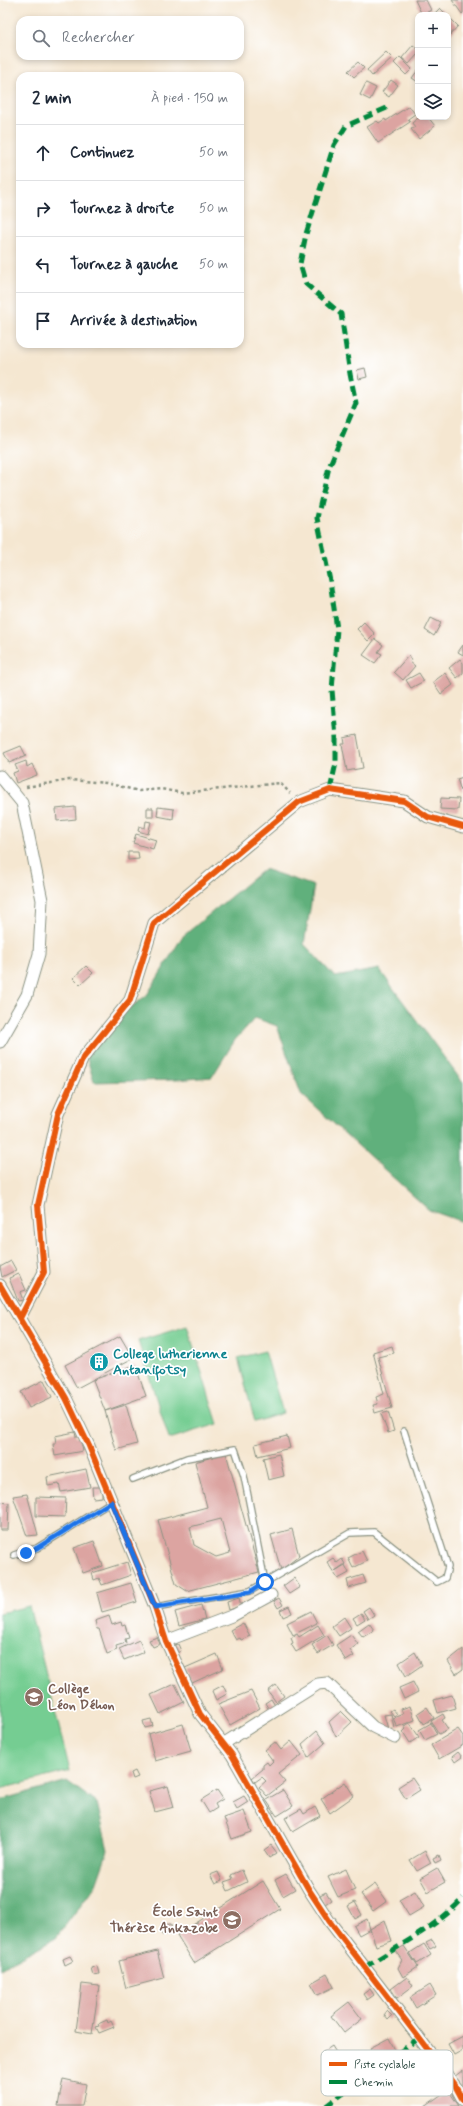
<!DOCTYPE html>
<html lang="fr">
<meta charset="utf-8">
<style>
body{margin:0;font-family:Mynerve,sans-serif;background:#f6f6f7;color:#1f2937}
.controls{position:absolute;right:12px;top:12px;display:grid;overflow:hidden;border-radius:8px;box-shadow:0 2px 6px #0003}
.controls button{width:36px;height:36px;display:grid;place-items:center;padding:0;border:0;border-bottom:1px solid #e0e1e3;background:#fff;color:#1f2937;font:20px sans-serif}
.stop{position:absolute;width:12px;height:12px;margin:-9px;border:3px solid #1a73e8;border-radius:50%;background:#fff}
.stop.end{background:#1a73e8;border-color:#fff;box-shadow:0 1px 4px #0008}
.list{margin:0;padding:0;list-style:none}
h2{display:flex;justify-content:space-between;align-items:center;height:52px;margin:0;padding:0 16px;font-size:17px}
h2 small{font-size:13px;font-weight:400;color:#747a83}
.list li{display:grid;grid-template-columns:26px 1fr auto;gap:12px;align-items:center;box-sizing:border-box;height:56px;padding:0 16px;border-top:1px solid #e0e1e3}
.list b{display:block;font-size:15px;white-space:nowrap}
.list em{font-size:13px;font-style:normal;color:#747a83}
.icon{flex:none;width:22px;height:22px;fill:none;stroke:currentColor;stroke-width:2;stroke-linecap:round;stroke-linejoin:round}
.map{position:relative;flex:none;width:463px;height:2106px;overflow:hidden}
.search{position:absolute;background:#fff;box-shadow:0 2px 6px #0003;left:16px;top:16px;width:228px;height:44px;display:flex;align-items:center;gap:10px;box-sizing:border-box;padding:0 14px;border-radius:12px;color:#747a83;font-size:15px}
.panel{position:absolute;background:#fff;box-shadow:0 2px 6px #0003;left:16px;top:72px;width:228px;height:276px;border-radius:12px}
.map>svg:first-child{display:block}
</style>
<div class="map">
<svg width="463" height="2106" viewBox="0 0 463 2106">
<rect width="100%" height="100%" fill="#fff"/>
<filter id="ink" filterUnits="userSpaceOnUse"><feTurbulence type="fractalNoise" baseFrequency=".025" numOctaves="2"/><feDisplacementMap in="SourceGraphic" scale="8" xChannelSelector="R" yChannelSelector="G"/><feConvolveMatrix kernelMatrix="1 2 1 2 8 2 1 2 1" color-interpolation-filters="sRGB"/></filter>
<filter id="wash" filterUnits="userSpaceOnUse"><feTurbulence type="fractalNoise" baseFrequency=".012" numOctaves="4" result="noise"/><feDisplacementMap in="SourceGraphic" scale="16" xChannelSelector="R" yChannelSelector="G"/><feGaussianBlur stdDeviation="0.9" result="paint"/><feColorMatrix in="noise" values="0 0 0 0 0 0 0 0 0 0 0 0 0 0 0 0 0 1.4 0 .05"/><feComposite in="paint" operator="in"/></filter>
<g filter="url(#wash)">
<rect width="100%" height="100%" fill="#f5e7d1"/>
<path fill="#75cd92" stroke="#4a8563" d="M187 1326 218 1424 169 1439 138 1341Z
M265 1351 283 1413 255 1422 238 1358Z
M29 1606 70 1771 0 1789V1613Z"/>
<path fill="#60b07c" stroke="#407658" d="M264 869 314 886 304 944 335 977 379 969 463 1083V1222L429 1210 301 1094 277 1026 255 1018 235 1040 212 1077 176 1080 94 1082 86 1055 116 1018 147 995 182 937Z
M67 1781 97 1803 108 1850 96 1884 56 1938 0 1968V1800Z"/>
<g id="blocks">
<path fill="#dca4a1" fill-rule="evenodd" d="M415 0H426L431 10 422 15Z
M452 0H463V13L462 14Z
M440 8 447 15H433Z
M448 16 458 26 448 37Z
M413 45 418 49V54L409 64 402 58Z
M386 52 392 58 372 76 367 70Z
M400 57 412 69 406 75 394 63Z
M358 62 364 68 354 77 348 71Z
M418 70V82L412 78Z
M391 80 398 85 389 97 382 92Z
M366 83 376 88 370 100 360 95Z
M409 106 415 114 408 119 410 122 378 143 367 127 377 121 379 123 385 119 386 121Z
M419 117H428L435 126 419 139 411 129 415 127 412 123Z
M365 368 367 377 359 379 357 370Z
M431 618 441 623 434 636 425 630Z
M364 622 375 634 368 641 357 629Z
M375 639 383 645 378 652 382 654 375 663 363 655Z
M463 645V655L458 652Z
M408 656 412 659 410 662 415 666 403 680 394 672Z
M460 659 463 663V673L457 678 449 668Z
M419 673 424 681 411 688 406 680Z
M445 673 453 685 441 694 433 682Z
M357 735 363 768 347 771 342 744H345L344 738Z
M21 746 26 756 9 763 4 753Z
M26 761 27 767 32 764 37 775 16 783 13 773 18 771 15 765Z
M463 777V791H461L457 779Z
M441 798 459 799 458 810 440 809Z
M75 807 76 819 57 821 56 809Z
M158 807 174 809 173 819 157 816Z
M147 808H153V817H147Z
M146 821 151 822 148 834 138 831 139 826 145 828Z
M136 834 156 840 153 849 133 843Z
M128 852H138L139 859 128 860Z
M86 966 93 973 80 985 73 978Z
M11 1261 16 1270 2 1277 0 1267Z
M19 1274 26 1290 20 1292 23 1300 18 1301 9 1278Z
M120 1336 133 1358 77 1388 65 1365Z
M392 1346 394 1353 378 1357 392 1408 375 1413 373 1405 378 1404 376 1397 384 1394 373 1352Z
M135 1365 146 1396 105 1411 93 1380Z
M44 1380 52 1397 29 1408 21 1392Z
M126 1405 137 1444 116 1450 105 1411Z
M388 1412 394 1431 388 1433 381 1414Z
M75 1432 76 1437H80L83 1451 55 1456 53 1444H56L55 1436Z
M287 1436 290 1448 258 1456 255 1444Z
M226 1453 259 1572 187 1591 176 1584 158 1520 207 1507 195 1462ZM221 1519 230 1553 216 1557 194 1545 190 1527Z
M279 1454 284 1476 268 1480 263 1458Z
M86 1469 90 1487 61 1492 59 1484 48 1486 47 1477Z
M92 1487H102V1497L93 1498Z
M27 1494 38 1535 27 1536 13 1496Z
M36 1497 66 1498 65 1517 36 1516Z
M0 1502 9 1503 8 1530H0Z
M292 1529 299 1556 281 1570 271 1535Z
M94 1541 103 1566 83 1573 74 1548Z
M362 1551 367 1561 353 1568 348 1558Z
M333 1558 337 1563 342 1559 345 1564 335 1571 345 1565 349 1573 338 1579 327 1562Z
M127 1562 131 1575 102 1585 99 1578 94 1580 92 1573Z
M363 1575 366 1583 349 1588 347 1580Z
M294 1578 300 1587 289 1594 283 1586Z
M131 1583 137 1602 102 1612 97 1593Z
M239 1598 241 1606 229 1610 227 1602Z
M279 1598 283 1605 278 1608 274 1601Z
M201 1605 205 1619 179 1626 175 1612Z
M289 1606 292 1613 283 1617 280 1610Z
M369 1607 374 1615 368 1619 363 1611Z
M311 1611 317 1623 293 1635 287 1623Z
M361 1613 365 1619 357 1624 353 1618Z
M109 1616 112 1625 121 1622 122 1626 125 1625 129 1638 125 1639 126 1643 116 1646 117 1650 107 1654 99 1629H97L95 1621Z
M344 1617 351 1628 339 1636 332 1626Z
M243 1623 250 1636 241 1640 240 1638 236 1640 230 1630Z
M369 1623 374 1630 363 1637 358 1631Z
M318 1625 324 1635 296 1652 291 1644 293 1643 291 1638 297 1634 299 1637Z
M327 1635 333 1645 318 1654 312 1645Z
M351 1635 358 1644 350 1650 354 1656 346 1661 336 1645Z
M157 1637 160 1644 153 1647 149 1640Z
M139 1640 144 1652 124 1660 119 1649Z
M178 1644 181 1651 175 1654 172 1646Z
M463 1649V1669L456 1674 448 1661Z
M415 1652 422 1665 406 1676 399 1663Z
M217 1654 223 1669 192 1683 185 1668Z
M413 1682 418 1692 404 1699 399 1688Z
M175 1684 184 1702 160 1714 151 1695Z
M223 1685 227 1694 216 1700 212 1691Z
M276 1685 284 1696 276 1702 268 1691Z
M251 1691 260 1708 230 1725 218 1704Z
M452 1695 456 1708 438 1713 434 1700Z
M271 1699 276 1707 270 1711 265 1703Z
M410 1706 415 1720 397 1727 393 1718 403 1714 401 1709Z
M427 1707 434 1718 424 1724 418 1713Z
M393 1709 397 1714 394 1716 390 1711Z
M341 1711 352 1722 336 1737 329 1722Z
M391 1714 394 1727 388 1729 384 1715Z
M443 1714 445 1718 442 1720 448 1729 439 1734 431 1721Z
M151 1719 153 1726 145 1728 143 1721Z
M410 1723 419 1737 410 1743 403 1732 406 1729 404 1726Z
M431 1723 437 1734 425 1740 419 1730Z
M183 1724 191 1751 155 1761 148 1734Z
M458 1729 463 1736V1745L439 1759 431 1745Z
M317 1731 325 1743 308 1758 302 1744Z
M291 1741 302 1755 278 1774 285 1782 267 1796 259 1787 266 1781 262 1777 255 1782 252 1778 263 1769V1765L267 1762 269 1765 273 1761 265 1750 275 1742 281 1750Z
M458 1752 462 1757 455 1762 452 1757Z
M135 1771 138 1777 133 1779 131 1773Z
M412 1778 420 1790 406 1799 398 1787Z
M345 1782 354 1796 330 1813 321 1799Z
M168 1786 174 1807 155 1812 149 1791Z
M217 1790 223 1799 215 1804 217 1808 209 1813 201 1800Z
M283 1790 293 1806 277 1816 266 1800Z
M244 1796 248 1802 237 1809 233 1802Z
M315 1807 320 1816 293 1832 285 1818 301 1809 304 1814Z
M244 1811 252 1832 232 1839 224 1818Z
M271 1845 277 1853 269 1858 264 1850Z
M425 1851 431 1863 417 1871 410 1860Z
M439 1855 441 1860 435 1863 433 1858Z
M437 1868 445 1882 428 1892 420 1878Z
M346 1869 355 1890 338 1897 328 1877Z
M242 1870 247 1882 228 1891 224 1882 233 1879 231 1875Z
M218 1872 222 1881 215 1884 210 1875Z
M286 1874 295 1889 283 1896 275 1880Z
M263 1881 280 1909 194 1963 177 1935Z
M375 1884 387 1901 373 1911 361 1894Z
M415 1891 424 1907 409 1916 399 1900Z
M326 1892 331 1900 325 1904 320 1895Z
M355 1902 362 1915 355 1919 348 1906Z
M367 1919 370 1929 359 1935 354 1926Z
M385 1920 392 1941 376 1946 370 1929Z
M171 1924 172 1934 162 1935 161 1925Z
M432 1940 436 1946 430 1949 426 1943Z
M424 1944 431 1955 417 1964 410 1953Z
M404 1946 418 1967 403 1977 398 1968 402 1960 395 1951Z
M157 1951 164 1978 126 1988 119 1961Z
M70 1956 73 1961 65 1965 63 1959Z
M97 1966 99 1974 93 1975 91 1968Z
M327 1974 334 1987 318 1995 311 1983Z
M407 1977 413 1986 397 1998 391 1989Z
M82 1984 99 1986 92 2034 76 2031Z
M430 1985 436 1995 416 2008 410 1998Z
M370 1989 374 1995 367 2000 363 1994Z
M349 2002 362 2019 344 2033 331 2016Z
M387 2011 392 2016 388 2020 384 2015Z
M107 2020 108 2023 111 2021 114 2027 99 2033 96 2027 99 2026 98 2024Z
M463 2036V2050L454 2055 448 2044Z
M389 2038 396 2052 378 2062 370 2048Z
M332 2046 343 2064 334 2070 323 2052Z
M463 2070V2089L454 2077Z
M63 2079 86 2084 82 2106H58Z
M448 2090 459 2106H425Z"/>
</g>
</g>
<g filter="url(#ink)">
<use href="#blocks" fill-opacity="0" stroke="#8a9282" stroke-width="1"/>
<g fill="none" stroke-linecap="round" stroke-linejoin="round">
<g stroke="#8a9282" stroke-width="8">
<path id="lane" d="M133 1479 187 1458 235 1449 244 1476 265 1582
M14 1555 37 1548 111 1502
M155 1607 250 1591 350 1533 374 1532 437 1582 445 1578 448 1567 404 1431"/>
</g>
<g stroke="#8a9282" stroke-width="13">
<path id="street" d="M0 776 22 803 42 900 39 954 27 995 0 1042
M0 1285 66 1398 89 1446 155 1607 166 1641 200 1714 232 1755 309 1890 330 1922 419 2038 456 2087 463 2100
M20 1318 44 1272 38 1205 58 1114 83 1058 130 1000 154 923 299 802 330 790 404 801 428 817 463 827
M166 1641 234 1615 271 1595
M223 1744 318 1684 327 1683 373 1727 395 1738"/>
</g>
<path stroke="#8a9282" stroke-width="2.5" stroke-dasharray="3 3" stroke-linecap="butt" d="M26 787 69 780 106 783 139 791 161 789 182 793 280 783 290 793"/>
<use href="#lane" stroke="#fff" stroke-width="5.5"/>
<use href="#street" stroke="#fff" stroke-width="11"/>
<path stroke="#00873e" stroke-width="5" stroke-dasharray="10 5" stroke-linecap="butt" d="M330 790 336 763V738L332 690 337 629 330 581 317 518 329 467 356 403 350 374 341 314 306 284 300 264 306 234 334 145 346 126 389 107
M365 1967C396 1947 439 1926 463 1898
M326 2106 419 2038"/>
<g stroke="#fff" stroke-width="8">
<path id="cycleway" d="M0 1285 66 1398 89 1446 155 1607 166 1641 200 1714 232 1755 309 1890 330 1922 419 2038 456 2087 463 2100
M20 1318 44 1272 38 1205 58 1114 83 1058 130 1000 154 923 299 802 330 790 404 801 428 817 463 827"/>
</g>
<use href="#cycleway" stroke="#e8590c" stroke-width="6"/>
</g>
</g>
<g fill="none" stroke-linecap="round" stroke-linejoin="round" filter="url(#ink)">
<path stroke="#1a73e8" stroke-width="5" d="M26 1553 37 1548 111 1502 155 1607 250 1592 265 1582"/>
</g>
<defs>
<g id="building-disc" transform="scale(1)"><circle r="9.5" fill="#0f9aa8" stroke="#fff"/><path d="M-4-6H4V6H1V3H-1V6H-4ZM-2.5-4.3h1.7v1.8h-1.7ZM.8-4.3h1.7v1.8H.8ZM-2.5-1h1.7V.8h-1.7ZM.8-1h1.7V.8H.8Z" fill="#fff"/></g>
<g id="school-disc" transform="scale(1)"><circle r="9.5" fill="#8d6e63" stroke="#fff"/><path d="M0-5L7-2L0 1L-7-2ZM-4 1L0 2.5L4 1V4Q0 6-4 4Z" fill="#fff"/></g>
</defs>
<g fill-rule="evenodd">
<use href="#building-disc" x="99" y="1362"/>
<use href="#school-disc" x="34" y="1697"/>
<use href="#school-disc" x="232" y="1920"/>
</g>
<g text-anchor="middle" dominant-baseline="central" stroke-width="3.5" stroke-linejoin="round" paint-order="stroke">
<g font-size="14" font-weight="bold" fill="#0d838f" stroke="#fff" text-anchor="start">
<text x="113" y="1354">College lutherienne<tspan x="113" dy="16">Antanifotsy</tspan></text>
</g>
<g font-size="14" font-weight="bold" fill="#785e54" stroke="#fff" text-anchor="start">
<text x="48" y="1689">Collège<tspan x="48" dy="16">Léon Déhon</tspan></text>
<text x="218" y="1912" text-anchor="end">École Saint<tspan x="218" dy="16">Thérèse Ankazobe</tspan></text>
</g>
</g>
<rect x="321" y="2050" width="132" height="46" rx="6" fill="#fff" stroke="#bcc5c2" stroke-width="1"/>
<rect x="329" y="2062" width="18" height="4" fill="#e8590c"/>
<rect x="329" y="2080" width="18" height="4" fill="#00873e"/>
<g font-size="11" fill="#1f3d34">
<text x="354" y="2068">Piste cyclable</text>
<text x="354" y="2086">Chemin</text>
</g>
</svg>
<div class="controls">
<button>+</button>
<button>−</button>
<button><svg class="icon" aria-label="layers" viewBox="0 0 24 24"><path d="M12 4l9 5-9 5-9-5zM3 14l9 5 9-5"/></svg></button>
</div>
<div class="stop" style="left:265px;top:1582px"></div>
<div class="stop end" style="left:26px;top:1553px"></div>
<div class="search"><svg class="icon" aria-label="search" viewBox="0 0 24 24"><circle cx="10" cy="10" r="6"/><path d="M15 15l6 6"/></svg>Rechercher</div>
<section class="panel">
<h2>2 min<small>À pied · 150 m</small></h2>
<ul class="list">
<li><svg class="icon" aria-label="ahead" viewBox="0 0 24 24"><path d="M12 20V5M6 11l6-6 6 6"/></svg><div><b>Continuez</b></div><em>50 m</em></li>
<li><svg class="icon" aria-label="right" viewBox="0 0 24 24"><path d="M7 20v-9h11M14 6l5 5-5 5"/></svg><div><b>Tournez à droite</b></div><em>50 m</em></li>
<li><svg class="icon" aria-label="left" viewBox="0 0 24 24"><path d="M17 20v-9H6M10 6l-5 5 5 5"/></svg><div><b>Tournez à gauche</b></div><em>50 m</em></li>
<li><svg class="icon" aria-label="arrive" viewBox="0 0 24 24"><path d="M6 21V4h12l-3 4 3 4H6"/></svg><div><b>Arrivée à destination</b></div></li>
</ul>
</section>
</div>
